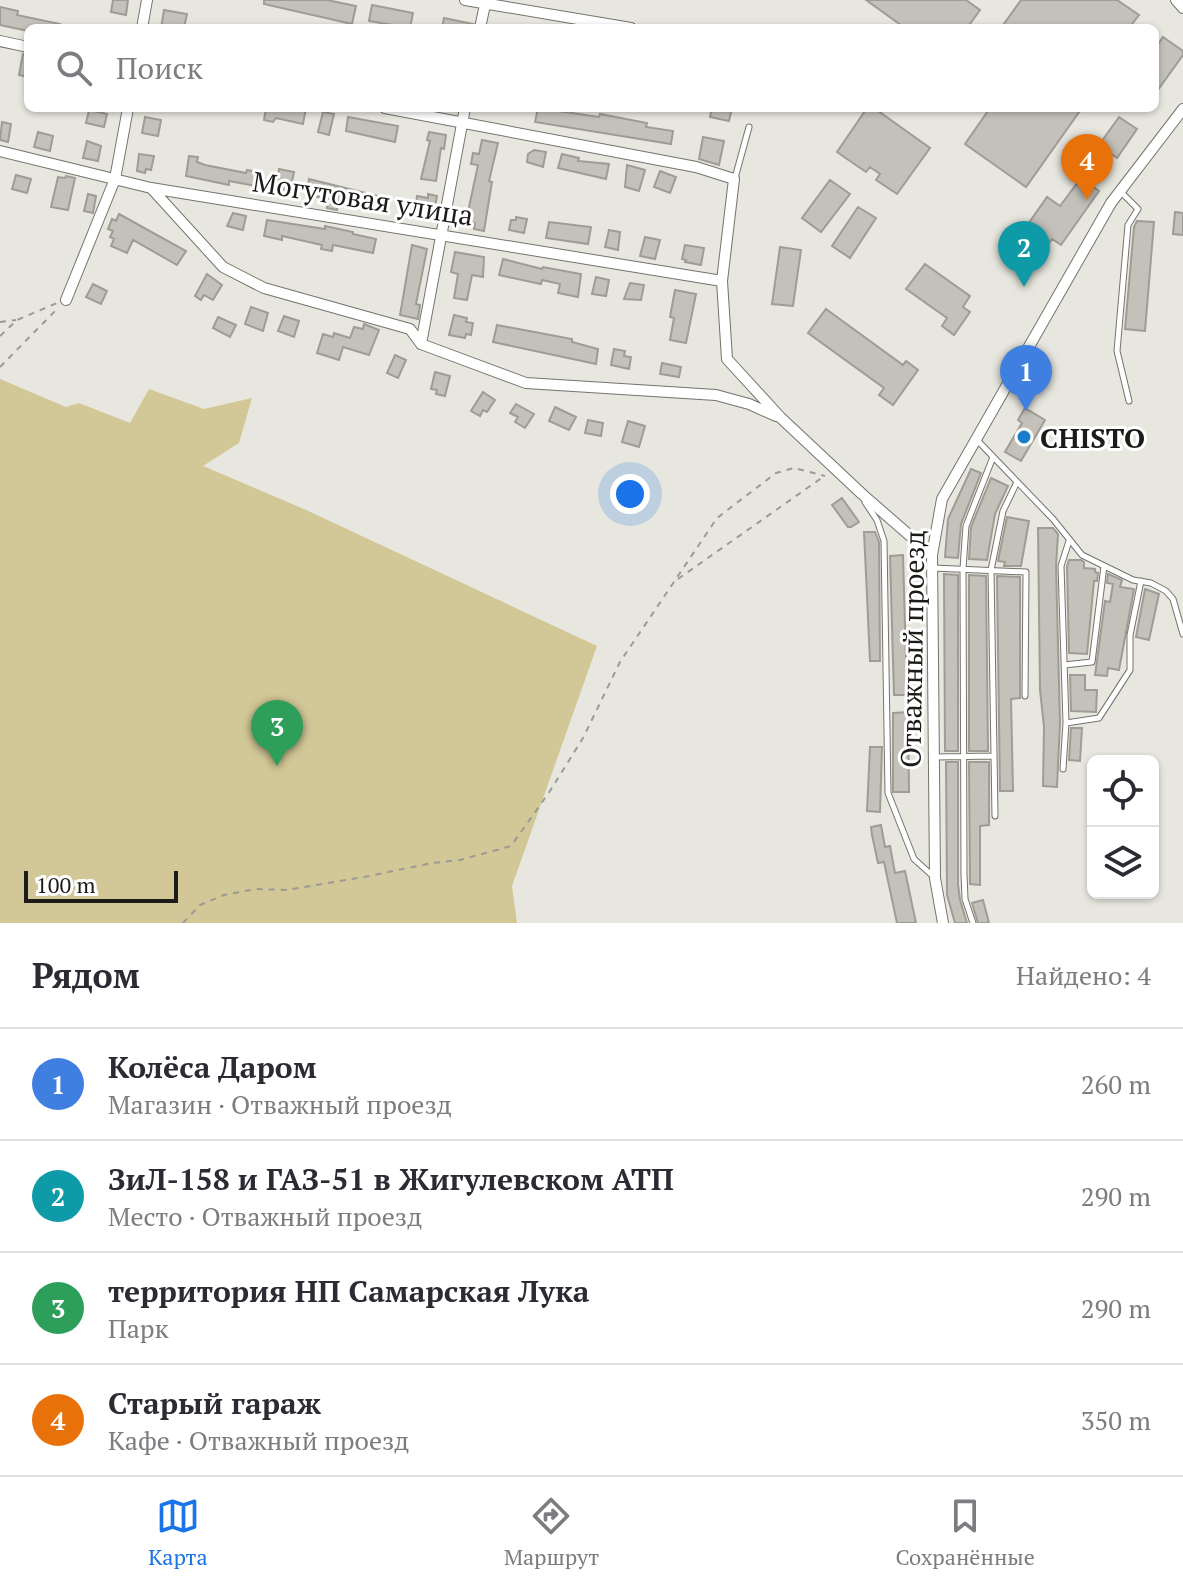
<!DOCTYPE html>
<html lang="ru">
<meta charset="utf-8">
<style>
body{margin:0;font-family:"PT Serif",serif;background:#f2f2f3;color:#2b2b33}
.controls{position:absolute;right:24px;bottom:24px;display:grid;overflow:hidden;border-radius:12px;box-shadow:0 2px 6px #0004}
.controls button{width:72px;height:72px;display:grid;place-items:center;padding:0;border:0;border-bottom:2px solid #e1e1e2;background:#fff;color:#2b2b33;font:40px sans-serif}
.scale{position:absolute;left:24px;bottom:20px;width:154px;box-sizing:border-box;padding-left:8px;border:4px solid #1c1b19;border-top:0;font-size:22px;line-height:28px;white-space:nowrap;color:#1c1b19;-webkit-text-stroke:6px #fff;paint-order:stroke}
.you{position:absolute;left:630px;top:494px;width:28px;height:28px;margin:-20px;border:6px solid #fff;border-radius:50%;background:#1a73e8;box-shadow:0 0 0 12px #1a73e833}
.badge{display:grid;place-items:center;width:52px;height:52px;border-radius:50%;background:#1a73e8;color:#fff;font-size:26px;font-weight:700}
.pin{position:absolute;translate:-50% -66px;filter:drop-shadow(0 2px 4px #0008)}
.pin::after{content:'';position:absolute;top:42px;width:28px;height:24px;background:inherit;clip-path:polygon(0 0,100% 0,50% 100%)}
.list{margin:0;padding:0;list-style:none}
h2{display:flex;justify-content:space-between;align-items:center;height:104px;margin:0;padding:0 32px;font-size:34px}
h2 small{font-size:26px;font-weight:400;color:#7c7c81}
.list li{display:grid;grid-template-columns:52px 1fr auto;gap:24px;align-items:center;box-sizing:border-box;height:112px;padding:0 32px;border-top:2px solid #e1e1e2}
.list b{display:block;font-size:30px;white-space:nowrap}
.list p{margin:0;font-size:26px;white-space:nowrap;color:#7c7c81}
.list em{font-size:26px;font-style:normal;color:#7c7c81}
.icon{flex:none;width:44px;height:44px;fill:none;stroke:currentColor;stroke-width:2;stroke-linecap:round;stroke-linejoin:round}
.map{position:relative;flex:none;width:1183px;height:923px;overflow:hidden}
.search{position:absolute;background:#fff;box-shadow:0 2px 6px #0004;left:24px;right:24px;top:24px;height:88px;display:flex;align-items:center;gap:20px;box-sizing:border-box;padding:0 28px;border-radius:12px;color:#7c7c81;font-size:30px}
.sheet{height:552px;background:#fff}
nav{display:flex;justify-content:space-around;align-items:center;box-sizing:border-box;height:112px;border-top:2px solid #e1e1e2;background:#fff;font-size:22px;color:#7c7c81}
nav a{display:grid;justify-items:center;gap:4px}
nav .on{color:#1a73e8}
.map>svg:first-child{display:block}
</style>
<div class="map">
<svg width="1183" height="923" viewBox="0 0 1183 923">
<rect width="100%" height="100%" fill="#e8e7df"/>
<path fill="#d2c796" d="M0 379 66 407 79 403 130 423 149 389 204 409 252 398 239 443 203 466 304 509 597 646 512 886 517 923H0Z"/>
<path fill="#c3c1ba" stroke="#9e9c95" stroke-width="2" d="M113 0H128L126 15 111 12Z
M264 0H327L356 6 352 24 264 4Z
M866 0H966L980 10 967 28H905Z
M1021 0H1117L1139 15 1129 28H1001Z
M372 5 413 13 410 28 369 21Z
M0 7 18 11 17 15 60 24V28H28V31L0 25Z
M164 10 187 14 184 28H161Z
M444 18 473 24 472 28H442Z
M1163 37 1183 51V55L1155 94V49Z
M23 54 28 55V77L19 75Z
M266 108 294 110 295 108H306L303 124 276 118 273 122 264 120Z
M538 108 599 117 600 114 647 123 646 127 673 131 671 144 535 122Z
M712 108H732L729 121 710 117Z
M867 108H874L930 148 897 194 876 180 880 174 870 167 866 172 837 152Z
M990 108H1082L1026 187 965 144Z
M89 110 107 114 104 127 86 123Z
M323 112 334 114 329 135 318 132Z
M145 117 161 120 158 136 142 133Z
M348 117 398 126 395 142 346 131Z
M1119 117 1137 129 1117 158 1099 145Z
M2 122 11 124 8 142 0 140Z
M38 132 53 136 50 151 34 147Z
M429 132 446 135 444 149 441 148 436 181 421 179 430 141 427 140Z
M703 137 724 141 719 165 699 159Z
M482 140 498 143 489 181 492 182 484 231 474 229 475 223 466 221 478 165 471 164 473 153 479 154Z
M87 141 101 146 98 161 83 158Z
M534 150 546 152 543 167 527 162 528 154Z
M139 154 154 156 151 170 146 169 145 173 137 171Z
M562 154 579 158 578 161 609 164 606 179 558 168Z
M189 156 198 157 197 162 205 165 246 173 247 170 263 173 261 187 229 181V185L186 176Z
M627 165 645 170 639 191 625 187Z
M279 169 294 172 290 191 277 188Z
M660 171 676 177 670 193 654 187Z
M16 175 31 179 27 193 12 189Z
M66 176 75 178 68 210 51 207 58 177 65 178Z
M1081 178 1099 191 1061 245 1052 239 1037 260 1014 244 1047 197 1060 206Z
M309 179 382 197 380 208 339 201 337 210 327 208 328 199 307 195Z
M830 180 850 194 821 232 802 218Z
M88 194 96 196 93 213 84 211Z
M428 194 437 196 435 206H431L429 217 418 215 420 205 416 204 417 196 428 198Z
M858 207 876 218 850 258 832 246Z
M1175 212 1183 213V235L1173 234Z
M233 213 246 216 243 230 227 226Z
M119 214 186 251 177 265 133 240 127 253 111 246 114 239 110 237 113 231 108 229 112 219 116 221Z
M516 217 527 219 524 233 509 230 511 220H516Z
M267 220 325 229V226L353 232V234L376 239 373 253 333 245 332 251 321 249 322 245 282 236V240L264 236Z
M1137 221 1154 222 1145 331 1125 329 1134 227Z
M549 222 591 227 588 244 546 238Z
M609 230 620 232 618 250 605 247Z
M645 237 660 240 655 259 640 256Z
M412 245 427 249 416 304 420 305 418 319 400 315Z
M685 245 704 248 701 265 685 262 686 260 682 259Z
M780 247 801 250 793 306 772 304Z
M455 252 484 257 483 277 472 275 467 300 454 298 458 274 451 272Z
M503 259 542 269 543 267 581 274 578 297 558 293 560 284 542 280 541 284 499 275Z
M925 264 970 296 963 307 970 312 954 335 942 326 947 318 906 289Z
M207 274 222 285 213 300 204 295 201 300 195 296Z
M596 277 609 280 606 296 592 294Z
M630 283 644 285 641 300 624 299Z
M93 284 107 291 101 304 86 297Z
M675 290 696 294 686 343 670 340 674 318 670 317Z
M251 307 268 313 263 331 245 324Z
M826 309 903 365 906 361 918 370 893 405 879 395 884 388 808 333Z
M454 315 467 318 466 322 473 323 471 335 466 334 465 338 449 335Z
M284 316 299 321 294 337 278 331Z
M218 317 236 325 230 337 213 328Z
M364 324 379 330 369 355 343 347 339 360 317 353 323 334 333 337 334 333 350 338 354 327 363 329Z
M497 325 572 339V342L598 349 596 364 493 342Z
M614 349 625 351 624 356 631 357 629 369 611 365Z
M395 355 406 360 398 378 387 373Z
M662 363 681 367 679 377 660 374Z
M435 372 450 376 445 396 436 394 437 390 431 389Z
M483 392 495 400 487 412 483 410 480 416 471 411Z
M516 404 534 414 525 428 515 422 518 417 510 413Z
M555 407 576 417 569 430 549 421Z
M1025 408 1045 420 1021 461 1005 452 1022 423 1018 420Z
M588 420 603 423 601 436 585 433Z
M628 421 645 426 639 447 622 442Z
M971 469 981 473 961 524 958 558 945 557 948 519Z
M991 478 1008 486 995 514 987 560 969 559 971 527Z
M842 498 859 522 851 527H848L832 505Z
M1007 517 1029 521 1021 566H1004L1005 562 998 561Z
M1038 528H1053L1058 534 1056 566 1060 723 1057 787 1043 786 1044 727 1040 690Z
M864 532H875L879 542 880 661H870Z
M903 555 907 695H894L890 556Z
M1069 560H1081L1084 562V568L1095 569V572L1098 573 1097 581H1094L1087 654 1069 653 1067 567Z
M944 574 958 575V751H945Z
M1108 574 1122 580 1120 587 1134 589 1119 670 1108 668 1107 676 1095 675 1105 601 1110 602 1113 584 1107 583Z
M969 575 986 576 988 751H969Z
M997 576 1020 577V698L1011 699 1013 791H1000Z
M1145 589 1159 594 1149 640 1136 637Z
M1070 675H1085V690H1097L1096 712 1071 711Z
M908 712 909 792H893V713Z
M1071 728H1082L1080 761 1069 760Z
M870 747H882L880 812 867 811Z
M946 762H958V884L960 900 967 923H955L947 895Z
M969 762H989V825L980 826V885L970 884Z
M881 825 885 847 890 846 895 873 905 871 916 923H897L884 862 878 863 872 835 871 827Z
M983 900 989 923H978L972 903Z"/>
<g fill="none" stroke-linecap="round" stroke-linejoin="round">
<g stroke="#74736c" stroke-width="7">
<path id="lane" d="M735 178 749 127
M1121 192 1138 209 1128 225 1117 351 1129 401
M977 440 1053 519 1082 555 1133 580 1151 583 1166 591 1173 599 1183 634
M865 502 877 520 884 541 888 793 914 859 934 877
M933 568 1026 572 1025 696
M1064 665 1092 662 1104 566
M1066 723 1099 718 1130 670V635L1141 581
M935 757 994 756
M1063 769 1066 723 1061 566 1069 541
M995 816 991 570 1003 511 1017 482
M973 923 965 899 964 874 963 569 966 526 993 457"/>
</g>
<g stroke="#74736c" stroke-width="12">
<path id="street" d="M465 0 631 28
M1176 0 1183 8
M142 28 147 0
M480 28 486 0
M0 41 28 47
M385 108 696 167 734 179 722 281 727 359 781 418 862 494 932 555
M0 151 151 188 722 281
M152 189 223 267 264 288 410 329 421 344 526 383 716 395 749 404 776 416
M66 300 115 179 128 108
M421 344 465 108
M943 923 935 878 932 555 942 499 1111 203 1183 109"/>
</g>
<path stroke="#9b9a94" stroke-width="2" stroke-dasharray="6 6" stroke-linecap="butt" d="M0 322 16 320
M0 336 17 320 57 303
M0 367 58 308
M678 579 823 477
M183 923 200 905 224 895 256 889 287 890 369 876 432 863 460 860 511 846 550 791 583 738 620 662 717 518 776 473 794 468 825 476"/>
<use href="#lane" stroke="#fff" stroke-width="5"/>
<use href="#street" stroke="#fff" stroke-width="10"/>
</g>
<circle fill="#197ec9" stroke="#fff" stroke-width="3" cx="1024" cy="437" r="8"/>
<g text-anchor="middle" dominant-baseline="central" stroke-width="6" stroke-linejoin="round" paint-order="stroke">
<g font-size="28" fill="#1c1b19" stroke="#fff">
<text transform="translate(363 198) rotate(9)">Могутовая улица</text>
<text transform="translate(912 649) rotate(-89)">Отважный проезд</text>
</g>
<g font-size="28" font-weight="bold" fill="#1c1b19" stroke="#fff" text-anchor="start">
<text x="1040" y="437">CHISTO</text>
</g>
</g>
</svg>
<div class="controls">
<button><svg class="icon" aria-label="locate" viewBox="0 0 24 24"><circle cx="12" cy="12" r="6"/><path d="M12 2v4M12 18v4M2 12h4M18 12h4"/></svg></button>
<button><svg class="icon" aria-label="layers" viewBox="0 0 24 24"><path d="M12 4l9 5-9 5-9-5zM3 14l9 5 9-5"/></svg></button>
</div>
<div class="scale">100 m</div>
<div class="you"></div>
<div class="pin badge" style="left:1026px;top:411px;background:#3f7fe0">1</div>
<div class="pin badge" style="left:1024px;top:287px;background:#0f9aa8">2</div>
<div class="pin badge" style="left:277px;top:766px;background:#2e9e5b">3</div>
<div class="pin badge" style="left:1087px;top:200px;background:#e8710a">4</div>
<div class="search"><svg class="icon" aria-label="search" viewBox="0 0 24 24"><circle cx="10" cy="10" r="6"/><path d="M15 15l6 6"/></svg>Поиск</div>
</div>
<section class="sheet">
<h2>Рядом<small>Найдено: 4</small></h2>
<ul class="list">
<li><span class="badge" style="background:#3f7fe0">1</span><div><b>Колёса Даром</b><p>Магазин · Отважный проезд</p></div><em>260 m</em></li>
<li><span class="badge" style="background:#0f9aa8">2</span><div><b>ЗиЛ-158 и ГАЗ-51 в Жигулевском АТП</b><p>Место · Отважный проезд</p></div><em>290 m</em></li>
<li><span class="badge" style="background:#2e9e5b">3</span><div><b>территория НП Самарская Лука</b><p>Парк</p></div><em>290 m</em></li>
<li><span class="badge" style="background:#e8710a">4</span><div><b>Старый гараж</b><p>Кафе · Отважный проезд</p></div><em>350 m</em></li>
</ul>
</section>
<nav>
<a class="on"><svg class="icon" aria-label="map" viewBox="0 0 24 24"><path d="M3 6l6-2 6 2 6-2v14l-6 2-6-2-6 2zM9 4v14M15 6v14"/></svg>Карта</a>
<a><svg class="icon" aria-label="directions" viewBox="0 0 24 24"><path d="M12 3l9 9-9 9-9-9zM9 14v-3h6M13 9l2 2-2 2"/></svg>Маршрут</a>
<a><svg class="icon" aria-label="saved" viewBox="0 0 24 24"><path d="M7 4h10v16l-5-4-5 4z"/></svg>Сохранённые</a>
</nav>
